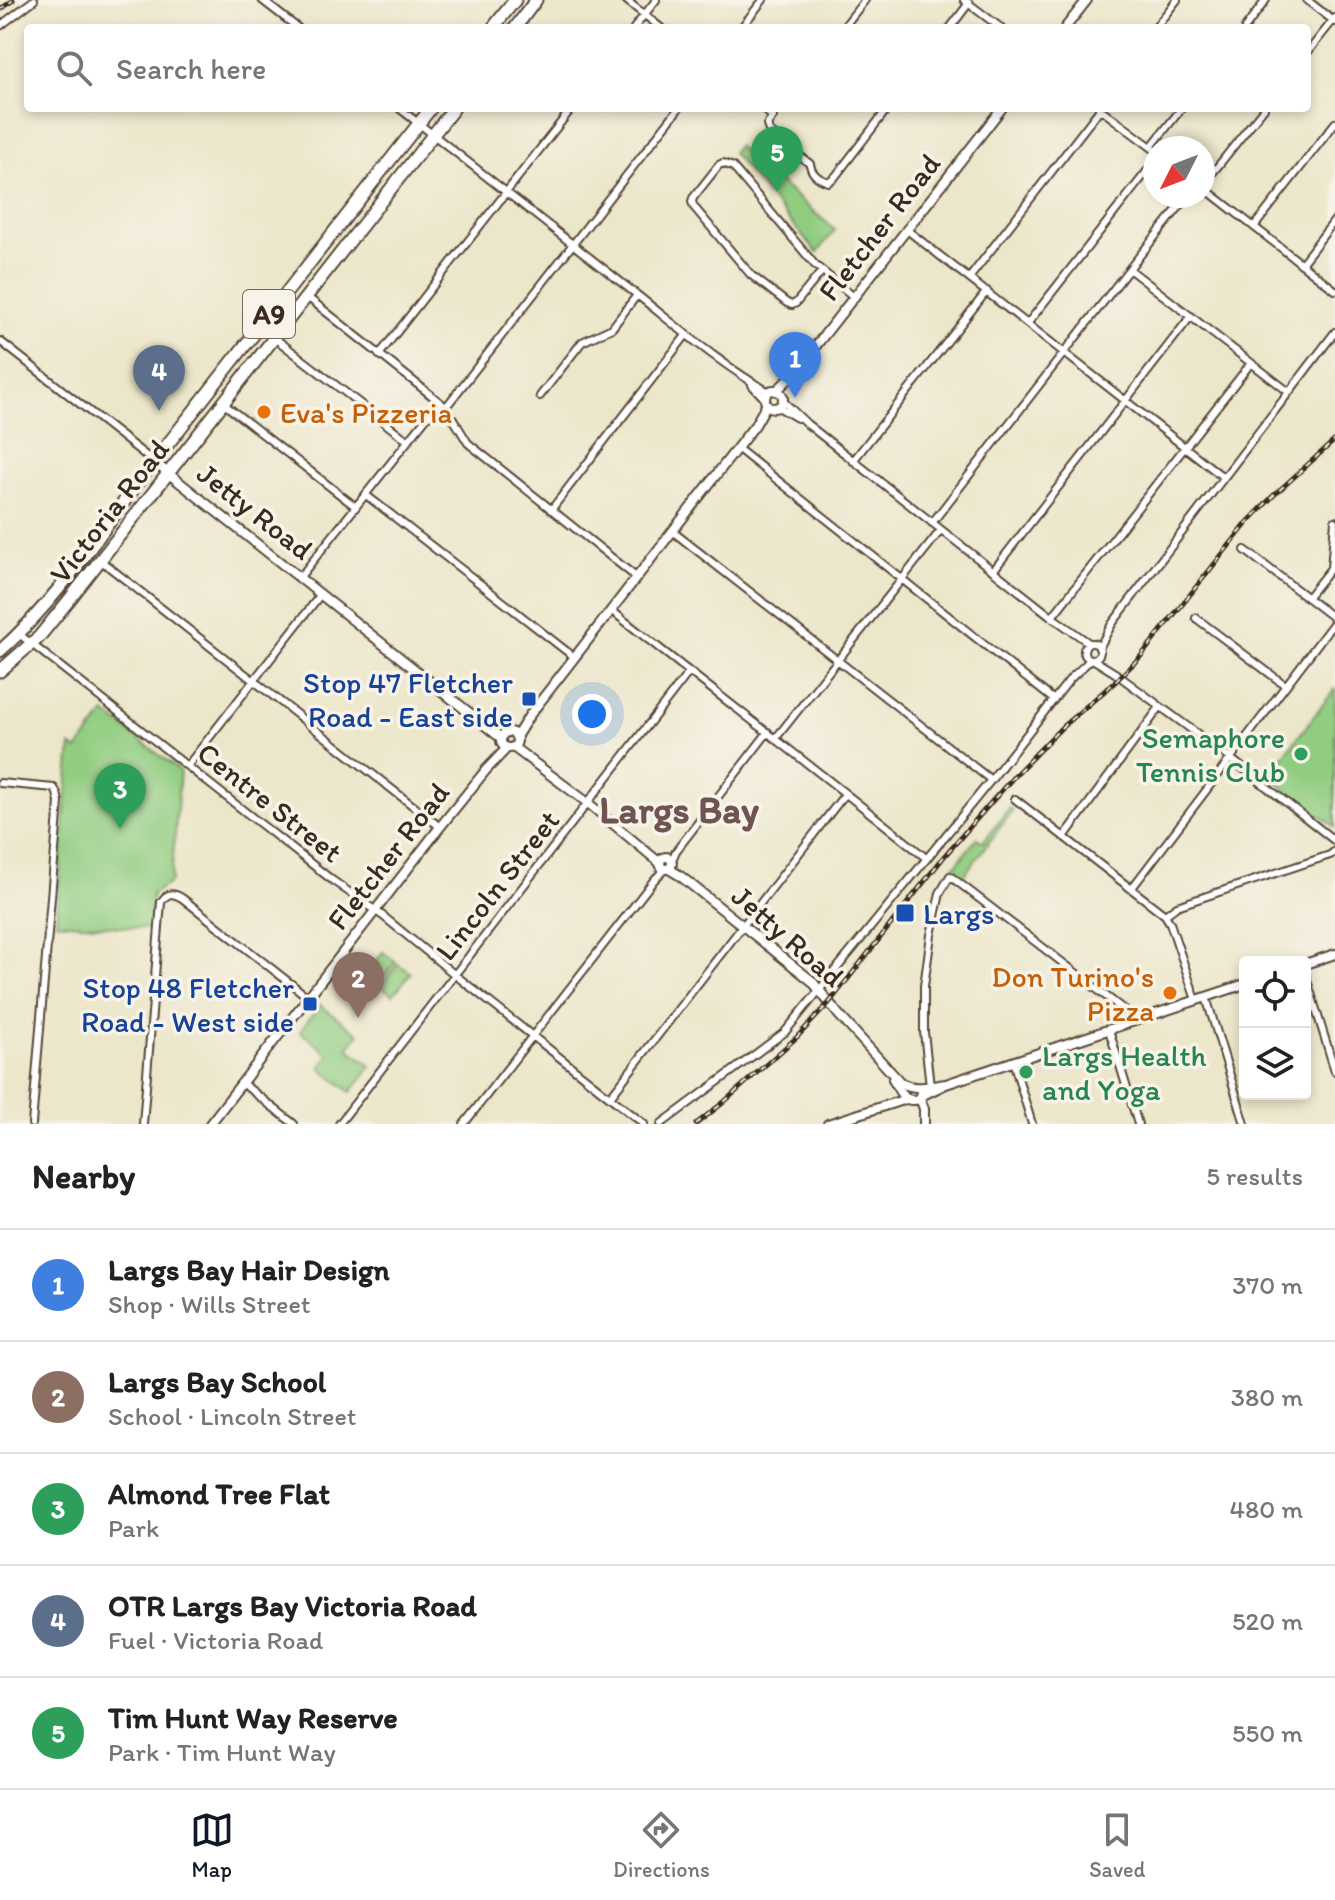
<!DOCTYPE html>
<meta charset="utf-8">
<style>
body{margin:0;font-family:Itim,sans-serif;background:#f2f2f2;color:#222}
.controls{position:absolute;right:24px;bottom:24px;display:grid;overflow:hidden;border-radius:8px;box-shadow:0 4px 12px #0003}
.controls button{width:72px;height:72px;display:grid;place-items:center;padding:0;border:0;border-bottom:2px solid #e0e0e0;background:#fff;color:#222;font:40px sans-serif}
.compass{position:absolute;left:1143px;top:136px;width:72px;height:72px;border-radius:50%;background:#fff;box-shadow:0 4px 12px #0003;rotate:228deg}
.you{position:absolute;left:592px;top:714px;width:28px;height:28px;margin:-20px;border:6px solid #fff;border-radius:50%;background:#1a73e8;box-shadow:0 0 0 12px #1a73e833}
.badge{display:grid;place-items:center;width:52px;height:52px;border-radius:50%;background:#111827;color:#fff;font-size:26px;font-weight:700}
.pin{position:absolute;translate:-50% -66px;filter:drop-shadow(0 2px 4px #0008)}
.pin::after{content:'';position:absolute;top:42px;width:28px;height:24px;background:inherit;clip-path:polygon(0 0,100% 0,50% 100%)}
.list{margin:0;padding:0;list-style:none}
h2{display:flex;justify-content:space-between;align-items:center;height:104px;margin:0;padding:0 32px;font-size:34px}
h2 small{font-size:26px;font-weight:400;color:#767676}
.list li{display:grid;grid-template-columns:52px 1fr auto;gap:24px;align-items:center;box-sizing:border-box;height:112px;padding:0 32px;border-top:2px solid #e0e0e0}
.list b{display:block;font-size:30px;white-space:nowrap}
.list p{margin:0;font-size:26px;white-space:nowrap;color:#767676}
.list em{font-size:26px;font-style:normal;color:#767676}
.icon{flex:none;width:44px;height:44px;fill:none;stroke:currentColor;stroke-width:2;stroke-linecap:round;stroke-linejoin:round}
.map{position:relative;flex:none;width:1335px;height:1124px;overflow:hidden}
.search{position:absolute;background:#fff;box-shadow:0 4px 12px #0003;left:24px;right:24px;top:24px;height:88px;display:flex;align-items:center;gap:20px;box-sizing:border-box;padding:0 28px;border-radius:8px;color:#767676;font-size:30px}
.sheet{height:664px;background:#fff}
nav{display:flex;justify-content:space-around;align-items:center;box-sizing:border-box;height:112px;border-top:2px solid #e0e0e0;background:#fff;font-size:22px;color:#767676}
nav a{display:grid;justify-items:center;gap:4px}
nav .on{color:#111827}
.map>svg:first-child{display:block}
</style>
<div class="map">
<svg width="1335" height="1124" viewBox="0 0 1335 1124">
<rect width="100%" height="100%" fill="#f7f3e8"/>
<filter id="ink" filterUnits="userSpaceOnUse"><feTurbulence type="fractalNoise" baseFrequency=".0125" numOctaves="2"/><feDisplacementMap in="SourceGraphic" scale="16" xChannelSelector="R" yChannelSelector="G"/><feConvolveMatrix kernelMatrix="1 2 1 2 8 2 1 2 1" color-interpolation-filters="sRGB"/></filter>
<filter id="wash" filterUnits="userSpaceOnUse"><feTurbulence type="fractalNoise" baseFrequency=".006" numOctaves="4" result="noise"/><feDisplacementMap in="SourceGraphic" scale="32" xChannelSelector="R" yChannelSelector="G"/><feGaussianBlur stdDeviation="1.8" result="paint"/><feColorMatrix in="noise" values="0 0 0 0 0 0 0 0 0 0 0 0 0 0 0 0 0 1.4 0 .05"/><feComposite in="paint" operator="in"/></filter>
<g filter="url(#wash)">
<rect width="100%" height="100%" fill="#ece6ca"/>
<path fill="#91cd81" stroke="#667c50" stroke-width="2" d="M737 146 835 230 817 253 732 153Z
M1335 689V827L1268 776Z
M105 713 180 771 171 882 152 894 150 929 56 922 71 746 77 750Z
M1009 808 1013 810 961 879 951 871 977 838 983 842Z
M383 952 396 962 378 984 366 974Z
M398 964 411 973 393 995 381 986Z
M320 1005 359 1034 348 1048 371 1066 351 1092 320 1068 330 1055 300 1031Z"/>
</g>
<g filter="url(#ink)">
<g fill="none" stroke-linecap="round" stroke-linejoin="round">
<g stroke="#564638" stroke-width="10">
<path id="street" d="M262 0 298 28
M626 0 661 28
M964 0 1001 28
M1307 0 1335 22
M0 26 34 0
M634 28 656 0
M741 28 763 0
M843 28 865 0
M950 28 969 3
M1155 28 1177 0
M1245 28 1266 0
M1307 53 1335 18
M399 108C478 170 557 232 636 294 679 328 721 365 769 392
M762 108 773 117 767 125 769 131 810 164C811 174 819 179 828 182L835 177 888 108
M1099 108 1155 150
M1151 147 1182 108
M1203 185 1264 108
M1203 187 1335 290
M1254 227 1335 123
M907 230 1223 477
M1301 264 1335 220
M1129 269 1289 392
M822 271 796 303 792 305 787 303 751 275 694 207 692 202 693 198 719 165 723 163 733 167 815 265 854 297
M970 277 1100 109
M306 296 446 407 468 443 636 577
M1028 323 1155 161
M259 326 407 440
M0 341 154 462
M379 355 572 108
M752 385 765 399
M540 396 582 342 612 328 637 295
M783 401 807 424 1052 617 1089 643
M224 404 356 507
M446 407 679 108
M778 407 797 418
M737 448 1054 700
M853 461 987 291
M366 495 574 657
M551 510 687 334
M932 523 1129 269 1188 196
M672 531 991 780
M1245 550 1335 619
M100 560 440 827
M993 571 1191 316
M300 577 439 402
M1307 598 1331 568 1335 521
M611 610C715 693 822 773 926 858
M1052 617 1251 363
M1196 618 1285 685
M19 634 332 880 383 916 454 974 644 1124
M1084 651a8 8 0 1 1 16 0a8 8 0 1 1-16 0Z
M1099 648 1112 624 1335 332
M1094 660 1115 673 1230 758 1335 841
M776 738 941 530
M188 765 321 594
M0 783 54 788 57 793 59 802 32 1124
M1015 799 1165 915 1170 923 1196 1000
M1064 837 1160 707
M672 860 676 851 768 732
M1132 888 1335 621
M1165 915 1177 906 1330 855 1335 851
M1305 974 1335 1071
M1206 997 1245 1124
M1109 1030 1138 1124
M1013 1061 1032 1124
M242 1083 294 1124
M930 1086 924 1032V986L931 935 940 893 950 876 1137 1020
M610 1097 845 794
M143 1124 161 902C167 893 172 892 182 898L309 998
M339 1124 689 672
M464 1124 654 880 665 869
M661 1124 785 1032 991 780 1070 679 1090 660"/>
</g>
<g stroke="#564638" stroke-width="12">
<path id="secondary" d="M1065 28 1087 0
M765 399a9 9 0 1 1 18 0a9 9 0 1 1-18 0Z
M776 391 793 375 1002 108
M154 462 501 738
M501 740a8 8 0 1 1 16 0a8 8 0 1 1-16 0Z
M516 737 529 716 755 425 767 404
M513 747 588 803 660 863
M660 863a6 6 0 1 1 12 0a6 6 0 1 1-12 0Z
M669 869 679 875 812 981 839 1015 900 1082C914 1091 929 1086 946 1084
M1305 964 1335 954
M893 1079C899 1091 904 1104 919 1099L921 1092
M921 1096 946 1084 1245 984
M920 1098 924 1109V1124
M210 1124 440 827 486 770 507 748
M828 1124 906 1099"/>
</g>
<g stroke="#564638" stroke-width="15">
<path id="highway" d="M493 28 515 0
M515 28 536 0
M0 651C60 598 104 526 153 463 245 344 339 227 431 108
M0 671 39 637 69 600 454 108"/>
</g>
<use href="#street" stroke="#fff" stroke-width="6"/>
<use href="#secondary" stroke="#fff" stroke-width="8"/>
<use href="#highway" stroke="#fff" stroke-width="11"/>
<g stroke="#3b2a1e" stroke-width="5">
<path id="rail" d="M0 10 13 0
M696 1124 724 1102 797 1037 829 1003 946 854 1016 774 1062 727 1115 682 1141 656 1248 522 1274 495 1335 440"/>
</g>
<use href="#rail" stroke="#f7f3e8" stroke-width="2" stroke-dasharray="6" stroke-linecap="butt"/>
</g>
</g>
<g fill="#e8710a" stroke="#f7f3e8" stroke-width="3">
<circle cx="264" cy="412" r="8"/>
<circle cx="1170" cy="993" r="8"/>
</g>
<g fill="#1a4fb4" stroke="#f7f3e8" stroke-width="3">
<rect x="521" y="691" width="16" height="16" rx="4"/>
<rect x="895" y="903" width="20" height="20" rx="4"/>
<rect x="302" y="996" width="16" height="16" rx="4"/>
</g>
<g fill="#2e9e5b" stroke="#f7f3e8" stroke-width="3">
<circle cx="1301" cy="754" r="8"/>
<circle cx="1026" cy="1072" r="8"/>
</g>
<g text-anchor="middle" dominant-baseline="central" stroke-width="7" stroke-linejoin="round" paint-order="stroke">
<rect fill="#f7f3e8" stroke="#73665b" stroke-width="2" x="243" y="290" width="52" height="48" rx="6"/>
<g font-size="28" font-weight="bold" fill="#3b2a1e">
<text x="269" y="314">A9</text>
</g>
<g font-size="30" fill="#3b2a1e" stroke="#f7f3e8">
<text transform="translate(879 227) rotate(-52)">Fletcher Road</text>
<text transform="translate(109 511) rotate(-52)">Victoria Road</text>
<text transform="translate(255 511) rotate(38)">Jetty Road</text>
<text transform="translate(270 802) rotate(38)">Centre Street</text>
<text transform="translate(388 856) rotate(-52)">Fletcher Road</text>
<text transform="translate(497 885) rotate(-52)">Lincoln Street</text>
<text transform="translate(788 936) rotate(41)">Jetty Road</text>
</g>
<g font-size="30" fill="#c56008" stroke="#f7f3e8" text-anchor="start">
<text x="280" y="412">Eva's Pizzeria</text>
<text x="1154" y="976" text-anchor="end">Don Turino's<tspan x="1154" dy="34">Pizza</tspan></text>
</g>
<g font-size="30" fill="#164399" stroke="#f7f3e8" text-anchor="end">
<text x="513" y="682">Stop 47 Fletcher<tspan x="513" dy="34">Road - East side</tspan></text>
<text x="923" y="913" text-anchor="start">Largs</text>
<text x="294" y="987">Stop 48 Fletcher<tspan x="294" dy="34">Road - West side</tspan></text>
</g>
<g font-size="30" fill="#27864d" stroke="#f7f3e8" text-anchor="end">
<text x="1285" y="737">Semaphore<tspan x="1285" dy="34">Tennis Club</tspan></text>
<text x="1042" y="1055" text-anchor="start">Largs Health<tspan x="1042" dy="34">and Yoga</tspan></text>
</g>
<g font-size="38" font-weight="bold" fill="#705452" stroke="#f7f3e8">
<text x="679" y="810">Largs Bay</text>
</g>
</g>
</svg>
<div class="controls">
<button><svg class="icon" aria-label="locate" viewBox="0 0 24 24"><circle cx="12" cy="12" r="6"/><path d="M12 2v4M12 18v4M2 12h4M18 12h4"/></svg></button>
<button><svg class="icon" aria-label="layers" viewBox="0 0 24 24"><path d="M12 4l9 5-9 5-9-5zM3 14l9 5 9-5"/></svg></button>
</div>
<svg class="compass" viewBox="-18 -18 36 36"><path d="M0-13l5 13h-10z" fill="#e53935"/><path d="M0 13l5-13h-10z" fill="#767676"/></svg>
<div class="you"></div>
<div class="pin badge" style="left:795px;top:398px;background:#3f7fe0">1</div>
<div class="pin badge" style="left:358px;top:1018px;background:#8d6e63">2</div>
<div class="pin badge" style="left:120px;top:829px;background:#2e9e5b">3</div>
<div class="pin badge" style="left:159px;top:411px;background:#5c6f8a">4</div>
<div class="pin badge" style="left:777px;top:192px;background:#2e9e5b">5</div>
<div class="search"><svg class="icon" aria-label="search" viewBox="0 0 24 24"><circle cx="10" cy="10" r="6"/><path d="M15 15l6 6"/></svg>Search here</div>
</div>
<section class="sheet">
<h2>Nearby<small>5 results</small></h2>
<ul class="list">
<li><span class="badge" style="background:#3f7fe0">1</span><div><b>Largs Bay Hair Design</b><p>Shop · Wills Street</p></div><em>370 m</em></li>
<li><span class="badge" style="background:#8d6e63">2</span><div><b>Largs Bay School</b><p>School · Lincoln Street</p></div><em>380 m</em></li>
<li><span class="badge" style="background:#2e9e5b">3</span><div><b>Almond Tree Flat</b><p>Park</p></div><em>480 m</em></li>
<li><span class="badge" style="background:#5c6f8a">4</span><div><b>OTR Largs Bay Victoria Road</b><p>Fuel · Victoria Road</p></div><em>520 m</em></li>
<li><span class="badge" style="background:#2e9e5b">5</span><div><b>Tim Hunt Way Reserve</b><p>Park · Tim Hunt Way</p></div><em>550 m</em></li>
</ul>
</section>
<nav>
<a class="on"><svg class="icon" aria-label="map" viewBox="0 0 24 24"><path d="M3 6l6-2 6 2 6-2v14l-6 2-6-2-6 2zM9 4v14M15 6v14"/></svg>Map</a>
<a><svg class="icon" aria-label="directions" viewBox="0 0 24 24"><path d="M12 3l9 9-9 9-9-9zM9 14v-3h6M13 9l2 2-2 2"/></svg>Directions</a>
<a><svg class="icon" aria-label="saved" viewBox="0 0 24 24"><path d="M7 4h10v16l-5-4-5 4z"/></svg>Saved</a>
</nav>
